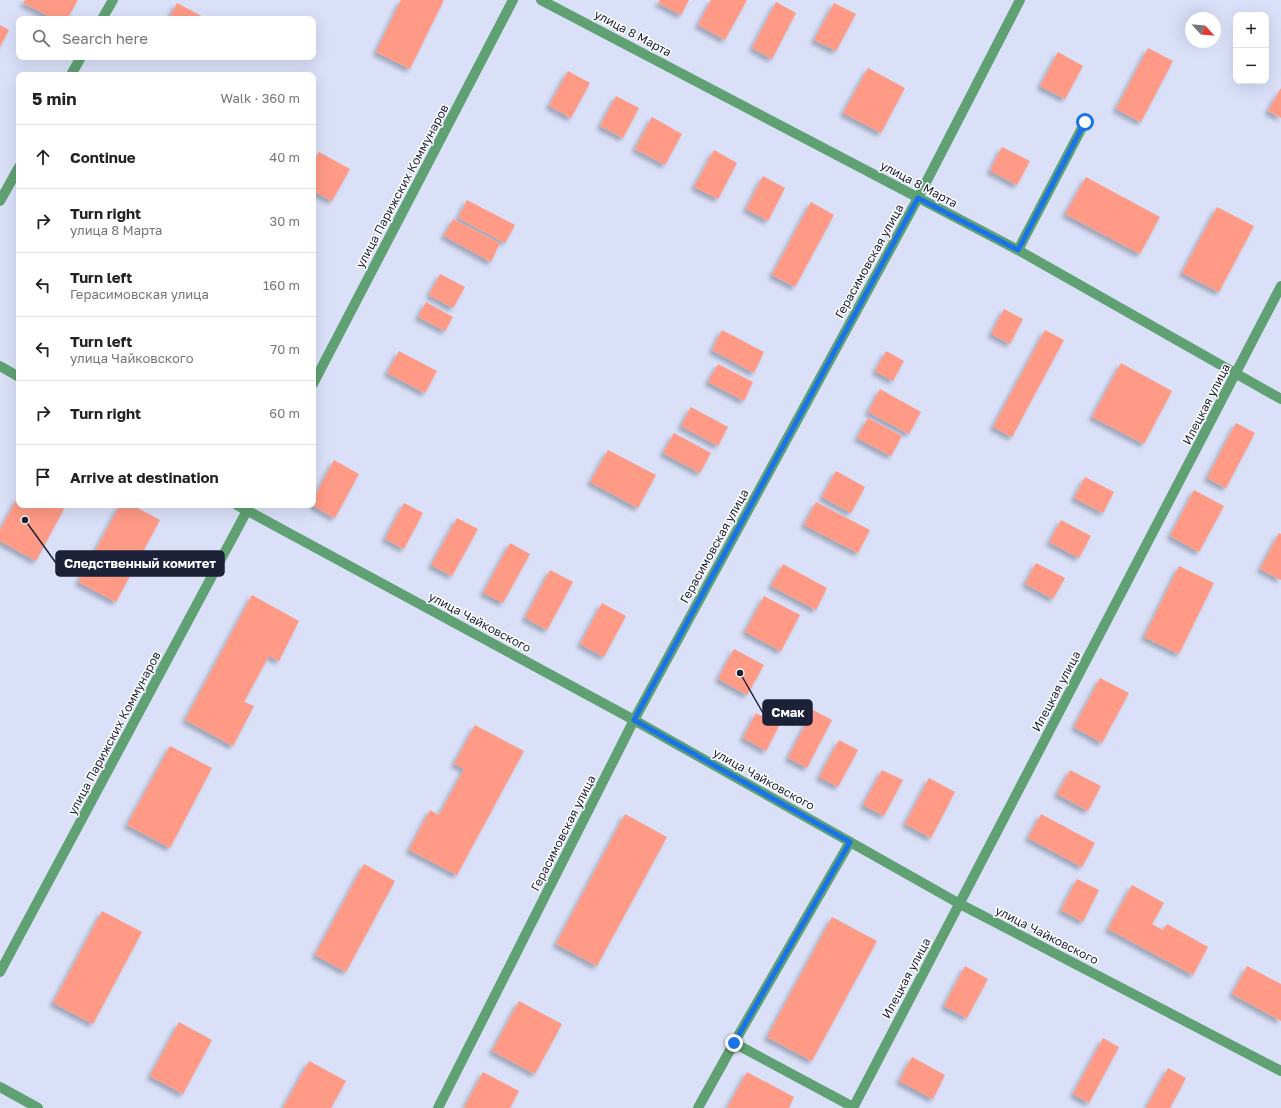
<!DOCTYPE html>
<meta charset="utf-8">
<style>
body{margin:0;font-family:"Golos Text",sans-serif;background:#f6f6f6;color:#222}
.controls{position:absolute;right:12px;top:12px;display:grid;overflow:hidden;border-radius:8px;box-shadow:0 4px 16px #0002}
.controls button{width:36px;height:36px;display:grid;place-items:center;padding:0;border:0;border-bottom:1px solid #e0e0e0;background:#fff;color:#222;font:20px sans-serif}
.compass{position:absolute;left:1185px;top:12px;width:36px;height:36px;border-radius:50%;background:#fff;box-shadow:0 4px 16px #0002;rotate:116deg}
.stop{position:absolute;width:12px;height:12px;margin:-9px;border:3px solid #1a73e8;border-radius:50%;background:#fff}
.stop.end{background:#1a73e8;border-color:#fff;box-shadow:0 1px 4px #0008}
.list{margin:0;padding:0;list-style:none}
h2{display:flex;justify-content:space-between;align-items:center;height:52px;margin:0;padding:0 16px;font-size:17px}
h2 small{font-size:13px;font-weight:400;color:#767676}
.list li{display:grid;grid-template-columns:26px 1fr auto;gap:12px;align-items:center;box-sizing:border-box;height:64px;padding:0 16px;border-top:1px solid #e0e0e0}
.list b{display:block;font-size:15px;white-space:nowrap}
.list p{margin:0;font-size:13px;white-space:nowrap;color:#767676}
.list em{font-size:13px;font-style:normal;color:#767676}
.icon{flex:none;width:22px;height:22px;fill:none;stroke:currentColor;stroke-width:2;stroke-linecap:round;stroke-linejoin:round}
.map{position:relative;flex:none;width:1281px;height:1108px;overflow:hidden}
.search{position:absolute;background:#fff;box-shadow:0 4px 16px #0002;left:16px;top:16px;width:300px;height:44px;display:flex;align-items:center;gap:10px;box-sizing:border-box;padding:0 14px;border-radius:8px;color:#767676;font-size:15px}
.panel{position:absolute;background:#fff;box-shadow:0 4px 16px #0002;left:16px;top:72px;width:300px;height:436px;border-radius:8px}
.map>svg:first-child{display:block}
</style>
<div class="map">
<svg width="1281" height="1108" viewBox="0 0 1281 1108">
<defs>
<filter id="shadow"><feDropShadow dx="-3.5" dy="3.5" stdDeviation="2" flood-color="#0004"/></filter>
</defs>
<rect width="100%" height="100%" fill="#d9e0f8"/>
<path fill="#fe9a86" filter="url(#shadow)" d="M25 0H78L67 19H54L23 3Z
M401 0H444L410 69 376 52Z
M660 0H689L681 15 658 3Z
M711 0H747L725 40 698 25Z
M776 2 796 13 772 59 752 48Z
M177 3 207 19H169Z
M834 3 856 14 836 51 814 40Z
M0 25 9 30 0 47Z
M1148 48 1173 61 1141 122 1116 109Z
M1058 52 1083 66 1065 99 1040 86Z
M868 68 905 88 881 133 843 113Z
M568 71 590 83 571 118 549 106Z
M1281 88V118L1268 111Z
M616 96 639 108 623 138 600 126Z
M652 117 682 134 665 165 635 149Z
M1002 147 1030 161 1017 185 990 171Z
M714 150 737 163 718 199 694 187Z
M319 152 350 169 332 201 313 191V162Z
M763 176 785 188 768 221 746 209Z
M1086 177 1160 217 1140 254 1065 214Z
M467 200 515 225 505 243 458 218Z
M811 202 834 215 795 287 772 275Z
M1217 207 1254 226 1219 292 1182 273Z
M453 219 500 243 491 262 444 236Z
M440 274 465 287 453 308 429 295Z
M426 302 453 317 445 331 418 317Z
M1004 309 1023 319 1010 344 991 334Z
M722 330 764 352 754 373 712 350Z
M1045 330 1064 340 1012 437 993 427Z
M399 351 437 371 425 393 387 373Z
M886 351 904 361 893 381 875 371Z
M1121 363 1172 391 1144 444 1092 417Z
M718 364 753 382 744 401 708 382Z
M880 389 921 412 909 434 868 412Z
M691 407 728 427 718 446 681 426Z
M868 418 902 436 891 456 857 438Z
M1236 423 1255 433 1226 488 1207 478Z
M674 433 711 453 700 473 663 453Z
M608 450 656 475 638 508 590 482Z
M334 460 359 474 335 518 313 506V500Z
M836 471 865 487 851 513 822 497Z
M1085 477 1114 492 1103 513 1074 498Z
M1194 490 1224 506 1199 552 1170 536Z
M19 495V505H66L36 561 0 541V530Z
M816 502 870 530 858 553 804 525Z
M404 503 423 513 404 549 385 539Z
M120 505H132L160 520 116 602 78 582Z
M457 518 478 529 452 576 431 565Z
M1061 520 1091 536 1079 558 1049 542Z
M1279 533 1281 534V580L1260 569Z
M510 543 530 554 503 603 483 593Z
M1036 563 1065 578 1053 599 1025 584Z
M783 564 827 588 816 610 771 586Z
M1179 566 1214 583 1179 654 1144 637Z
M550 570 573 582 547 630 525 618Z
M252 595 299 621 279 661 269 656 244 702 254 706 233 746 185 720Z
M764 596 800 615 781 651 745 632Z
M602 603 626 616 604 657 580 644Z
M734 649 764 665 747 695 718 679Z
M1100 678 1129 693 1102 743 1074 727Z
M813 710 832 720 807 768 788 758Z
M756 713 779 726 766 751 743 738Z
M475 725 524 751 457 875 409 850 430 810 439 815 464 769 454 764Z
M839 740 858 750 838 787 819 777Z
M170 746 212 768 170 848 127 825Z
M882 770 903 780 884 816 863 805Z
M1070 770 1101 786 1088 811 1057 794Z
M929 778 955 792 931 838 905 824Z
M625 814 667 837 597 966 556 944Z
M1041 814 1095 843 1082 867 1028 838Z
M364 864 395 881 346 972 315 955Z
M1077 879 1099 890 1083 922 1061 910Z
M1132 885 1164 903 1152 924 1163 930 1167 924 1208 947 1193 975 1108 929Z
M102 911 142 932 93 1024 53 1003Z
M832 917 877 941 812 1061 767 1037Z
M965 966 988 979 967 1018 944 1006Z
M1247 966 1281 984V1021L1232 994Z
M519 1001 562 1024 535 1074 492 1051Z
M179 1022 212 1040 183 1094 150 1076Z
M1103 1038 1119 1047 1089 1103 1073 1094Z
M912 1057 945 1075 933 1099 899 1081Z
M309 1061 346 1081 331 1108H283Z
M1168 1068 1186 1078 1170 1108H1146Z
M483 1072 519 1091 510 1108H464Z
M747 1072 794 1097 789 1108H727Z"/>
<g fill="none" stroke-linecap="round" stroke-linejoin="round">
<path stroke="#60a173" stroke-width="10" d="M1018 250 1085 122
M734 1043 850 842
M698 1108 734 1043 853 1107"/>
<path stroke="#60a173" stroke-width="10" d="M541 0 1018 250 1281 399
M102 19 113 0
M71 75 81 57
M0 201 19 167
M313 384 513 0
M0 972 250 505
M0 1087 38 1108
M438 1108 634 720 918 198 1020 0
M853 1108 1281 286"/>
<path stroke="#60a173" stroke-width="10" d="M0 366 19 377
M237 505 634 720 960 904 1281 1071"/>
</g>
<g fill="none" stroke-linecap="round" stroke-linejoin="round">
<path stroke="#1a73e8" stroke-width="5" d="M734 1043 850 842 634 720 918 198 1018 250 1085 122"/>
</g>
<g text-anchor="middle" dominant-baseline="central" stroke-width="3" stroke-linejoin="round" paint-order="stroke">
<g font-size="12" fill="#1c2137" stroke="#fff">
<text transform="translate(633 33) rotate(28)">улица 8 Марта</text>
<text transform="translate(919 184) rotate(28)">улица 8 Марта</text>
<text transform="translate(402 186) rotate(-62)">улица Парижских Коммунаров</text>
<text transform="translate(869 261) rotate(-61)">Герасимовская улица</text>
<text transform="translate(1206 404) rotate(-63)">Илецкая улица</text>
<text transform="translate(714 546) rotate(-61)">Герасимовская улица</text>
<text transform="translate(480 622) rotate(28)">улица Чайковского</text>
<text transform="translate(1056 691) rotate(-62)">Илецкая улица</text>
<text transform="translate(114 733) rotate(-62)">улица Парижских Коммунаров</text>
<text transform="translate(764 779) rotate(29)">улица Чайковского</text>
<text transform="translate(563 833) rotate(-63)">Герасимовская улица</text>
<text transform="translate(1047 935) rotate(27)">улица Чайковского</text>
<text transform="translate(906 978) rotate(-62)">Илецкая улица</text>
</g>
</g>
<path fill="none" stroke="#1c2137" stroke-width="1.5" d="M25 520L56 563M740 673L763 713"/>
<g fill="#1c2137" stroke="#fff" stroke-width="1.5">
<circle cx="25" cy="520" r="4"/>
<circle cx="740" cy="673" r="4"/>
</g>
<g fill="#1c2137" stroke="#1c2137" stroke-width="1.5">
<rect x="56" y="551" width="168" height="25" rx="4"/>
<rect x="763" y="700" width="49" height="25" rx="4"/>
</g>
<g font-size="13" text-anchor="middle" font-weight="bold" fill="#fff">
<text x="140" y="568">Следственный комитет</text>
<text x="788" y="717">Смак</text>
</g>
</svg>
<div class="controls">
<button>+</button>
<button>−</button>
</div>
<svg class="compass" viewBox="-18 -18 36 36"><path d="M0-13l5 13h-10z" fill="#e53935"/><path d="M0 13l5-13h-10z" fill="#767676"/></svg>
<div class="stop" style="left:1085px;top:122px"></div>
<div class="stop end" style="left:734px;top:1043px"></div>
<div class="search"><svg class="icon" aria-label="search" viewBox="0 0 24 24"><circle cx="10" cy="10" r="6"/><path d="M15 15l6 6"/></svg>Search here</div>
<section class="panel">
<h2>5 min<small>Walk · 360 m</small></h2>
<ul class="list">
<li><svg class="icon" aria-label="ahead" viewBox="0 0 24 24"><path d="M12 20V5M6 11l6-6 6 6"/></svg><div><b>Continue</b></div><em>40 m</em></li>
<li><svg class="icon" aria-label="right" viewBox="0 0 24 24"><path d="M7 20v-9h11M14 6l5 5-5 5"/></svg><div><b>Turn right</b><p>улица 8 Марта</p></div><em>30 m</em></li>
<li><svg class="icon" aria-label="left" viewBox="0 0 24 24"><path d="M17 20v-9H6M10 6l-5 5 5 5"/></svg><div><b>Turn left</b><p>Герасимовская улица</p></div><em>160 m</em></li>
<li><svg class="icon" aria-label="left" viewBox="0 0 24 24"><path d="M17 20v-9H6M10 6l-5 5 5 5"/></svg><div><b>Turn left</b><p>улица Чайковского</p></div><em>70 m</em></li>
<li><svg class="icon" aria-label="right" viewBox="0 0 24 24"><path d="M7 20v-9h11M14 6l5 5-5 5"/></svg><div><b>Turn right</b></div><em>60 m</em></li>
<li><svg class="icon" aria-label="arrive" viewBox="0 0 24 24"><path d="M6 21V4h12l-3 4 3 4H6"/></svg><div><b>Arrive at destination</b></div></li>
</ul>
</section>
</div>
